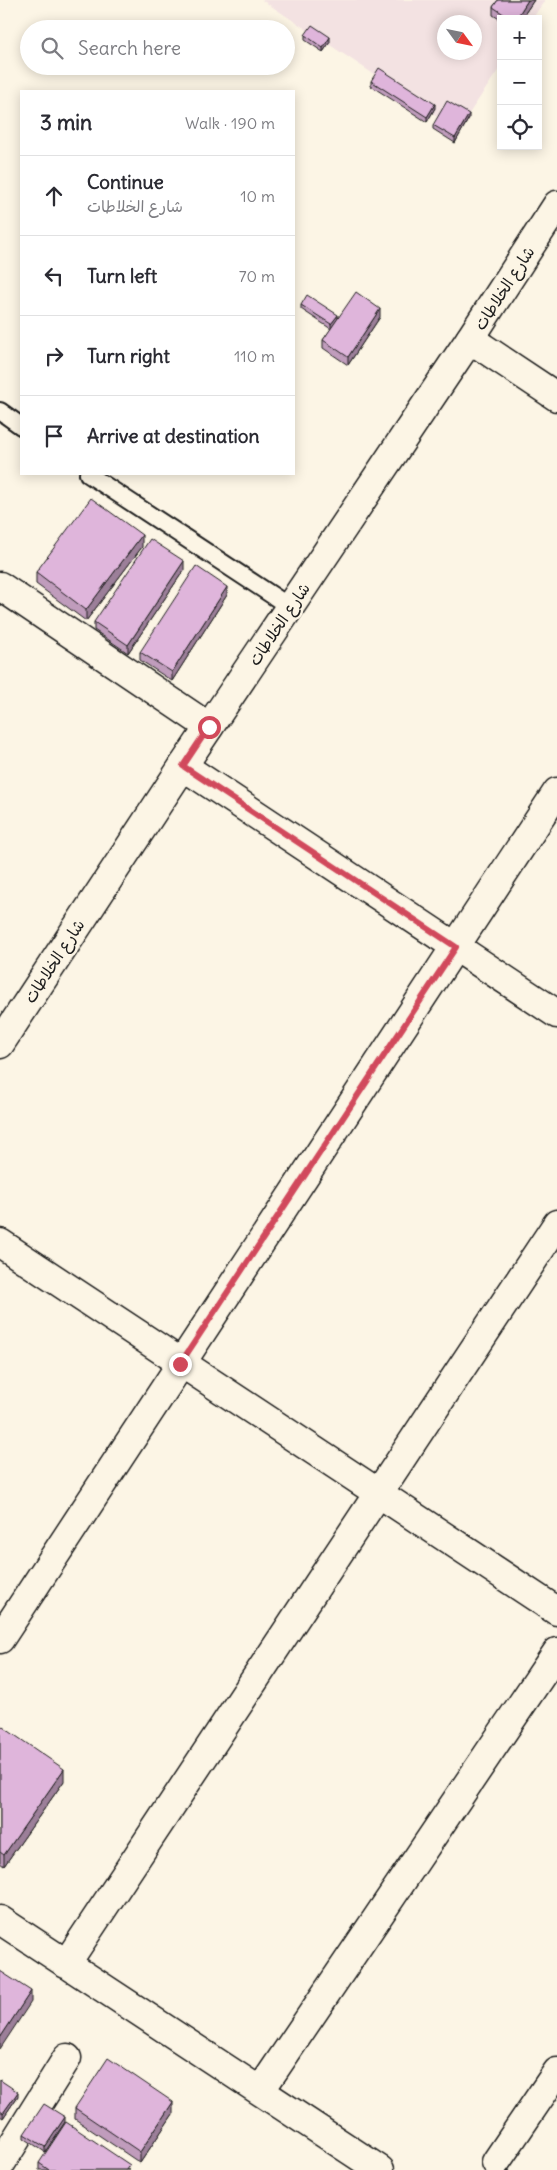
<!DOCTYPE html>
<meta charset="utf-8">
<style>
body{margin:0;font-family:Delius,"Playpen Sans Arabic",sans-serif;background:#f2f2f3;color:#2b2b33}
.controls{position:absolute;right:15px;top:15px;display:grid;overflow:hidden;border-radius:0px;box-shadow:0 2px 12px #0003}
.controls button{width:45px;height:45px;display:grid;place-items:center;padding:0;border:0;border-bottom:1px solid #e1e1e2;background:#fff;color:#2b2b33;font:25px sans-serif}
.compass{position:absolute;left:437px;top:15px;width:45px;height:45px;border-radius:50%;background:#fff;box-shadow:0 2px 12px #0003;rotate:123deg}
.stop{position:absolute;width:15px;height:15px;margin:-11px;border:4px solid #d1495b;border-radius:50%;background:#fff}
.stop.end{background:#d1495b;border-color:#fff;box-shadow:0 1px 5px #0008}
.list{margin:0;padding:0;list-style:none}
h2{display:flex;justify-content:space-between;align-items:center;height:65px;margin:0;padding:0 20px;font-size:21px}
h2 small{font-size:16px;font-weight:400;color:#7c7c81}
.list li{display:grid;grid-template-columns:32px 1fr auto;gap:15px;align-items:center;box-sizing:border-box;height:80px;padding:0 20px;border-top:1px solid #e1e1e2}
.list b{display:block;font-size:19px;white-space:nowrap}
.list p{margin:0;font-size:16px;white-space:nowrap;color:#7c7c81}
.list em{font-size:16px;font-style:normal;color:#7c7c81}
.icon{flex:none;width:28px;height:28px;fill:none;stroke:currentColor;stroke-width:2;stroke-linecap:round;stroke-linejoin:round}
.map{position:relative;flex:none;width:557px;height:2170px;overflow:hidden}
.search{position:absolute;background:#fff;box-shadow:0 2px 12px #0003;left:20px;top:20px;width:275px;height:55px;display:flex;align-items:center;gap:12px;box-sizing:border-box;padding:0 18px;border-radius:28px;color:#7c7c81;font-size:19px}
.panel{position:absolute;background:#fff;box-shadow:0 2px 12px #0003;left:20px;top:90px;width:275px;height:385px;border-radius:0px}
.map>svg:first-child{display:block}
</style>
<div class="map">
<svg width="557" height="2170" viewBox="0 0 557 2170">
<rect width="100%" height="100%" fill="#fcf5e5"/>
<filter id="ink" filterUnits="userSpaceOnUse"><feTurbulence type="fractalNoise" baseFrequency=".02" numOctaves="2"/><feDisplacementMap in="SourceGraphic" scale="10" xChannelSelector="R" yChannelSelector="G"/><feConvolveMatrix kernelMatrix="1 2 1 2 8 2 1 2 1" color-interpolation-filters="sRGB"/></filter>
<g filter="url(#ink)">
<path fill="#f3e2e2" fill-rule="evenodd" d="M262 0H545L532 19H501V66L458 130ZM444 22H474V52H444Z"/>
<g fill="none" stroke-linecap="round" stroke-linejoin="round">
<g stroke="#1c1c1c" stroke-width="20">
<path id="service" d="M0 411 21 426
M88 474 290 607"/>
</g>
<g stroke="#1c1c1c" stroke-width="31">
<path id="minor" d="M470 339 557 397
M0 586 209 727
M183 766 557 1014
M0 1243 557 1611
M0 1639 557 792
M0 1920 380 2170
M66 1964 557 1224
M260 2091 557 1652
M496 2162 557 2072
M0 2165 67 2058"/>
</g>
<g stroke="#1c1c1c" stroke-width="31">
<path id="primary" d="M0 1044 183 766 470 339 557 205"/>
</g>
<use href="#service" stroke="#fcf5e5" stroke-width="16"/>
<use href="#minor" stroke="#fcf5e5" stroke-width="28"/>
<use href="#primary" stroke="#fcf5e5" stroke-width="28"/>
</g>
<path fill="#c09cbc" stroke="#1c1c1c" d="M498 0H534L521 19H501V20L493 15V7Z
M305 35 330 42 323 52 305 40Z
M371 81 435 108 427 122 371 86Z
M469 118 455 143 433 129V125Z
M301 305 338 319 380 317 348 365 323 348V340L331 329 301 309Z
M142 547 86 621 36 584V572Z
M184 570 128 653 94 630V622Z
M227 595 172 681 140 660V652Z
M0 1725 64 1781 4 1866 0 1863Z
M0 2080 18 2096 3 2118 0 2116Z
M75 2108 173 2114 140 2163 75 2119Z
M65 2122 45 2152 24 2138V2134Z
M39 2163 130 2170H39Z"/>
<path fill="#9c7f99" stroke="#1c1c1c" d="M528 0H534L521 19H516Z
M330 37V42L323 52V48Z
M435 104V108L427 122V117Z
M469 114V118L455 143V138Z
M380 309V317L348 365V357Z
M338 315V319L331 329V324Z
M142 535V547L86 621V610Z
M184 561V570L128 653V645Z
M227 587V595L172 681V672Z
M64 1769V1781L4 1866V1855Z
M31 1991V2002L0 2049V2038Z
M18 2092V2096L3 2118V2113Z
M173 2102V2114L140 2163V2152Z
M65 2117V2122L45 2152V2147Z"/>
<path fill="#dfb5db" stroke="#1c1c1c" d="M498 0H528L516 19H511L493 7Z
M312 25 330 37 323 48 305 35Z
M379 68 435 104 427 117 371 81Z
M447 101 469 114 455 138 433 125Z
M356 292 380 309 348 357 323 340Z
M307 295 338 315 331 324 301 305Z
M91 498 142 535 86 610 36 572Z
M150 539 184 561 128 645 94 622Z
M196 566 227 587 172 672 140 652Z
M0 1725 64 1769 4 1855 0 1852Z
M0 1971 31 1991 0 2038Z
M108 2058 173 2102 140 2152 75 2108Z
M0 2080 18 2092 3 2113 0 2111Z
M44 2104 65 2117 45 2147 24 2134Z
M66 2122 130 2165 127 2170H49L39 2163Z"/>
</g>
<g fill="none" stroke-linecap="round" stroke-linejoin="round" filter="url(#ink)">
<path stroke="#d1495b" stroke-width="6" d="M180 1364 456 947 183 766 209 727"/>
</g>
<g text-anchor="middle" dominant-baseline="central" stroke-width="4.5" stroke-linejoin="round" paint-order="stroke">
<g font-size="16" fill="#1c1c1c" stroke="#fcf5e5">
<text transform="translate(504 288) rotate(-57)">شارع الخلاطات</text>
<text transform="translate(279 624) rotate(-56)">شارع الخلاطات</text>
<text transform="translate(54 961) rotate(-57)">شارع الخلاطات</text>
</g>
</g>
</svg>
<div class="controls">
<button>+</button>
<button>−</button>
<button><svg class="icon" aria-label="locate" viewBox="0 0 24 24"><circle cx="12" cy="12" r="6"/><path d="M12 2v4M12 18v4M2 12h4M18 12h4"/></svg></button>
</div>
<svg class="compass" viewBox="-18 -18 36 36"><path d="M0-13l5 13h-10z" fill="#e53935"/><path d="M0 13l5-13h-10z" fill="#7c7c81"/></svg>
<div class="stop" style="left:209px;top:727px"></div>
<div class="stop end" style="left:180px;top:1364px"></div>
<div class="search"><svg class="icon" aria-label="search" viewBox="0 0 24 24"><circle cx="10" cy="10" r="6"/><path d="M15 15l6 6"/></svg>Search here</div>
<section class="panel">
<h2>3 min<small>Walk · 190 m</small></h2>
<ul class="list">
<li><svg class="icon" aria-label="ahead" viewBox="0 0 24 24"><path d="M12 20V5M6 11l6-6 6 6"/></svg><div><b>Continue</b><p>شارع الخلاطات</p></div><em>10 m</em></li>
<li><svg class="icon" aria-label="left" viewBox="0 0 24 24"><path d="M17 20v-9H6M10 6l-5 5 5 5"/></svg><div><b>Turn left</b></div><em>70 m</em></li>
<li><svg class="icon" aria-label="right" viewBox="0 0 24 24"><path d="M7 20v-9h11M14 6l5 5-5 5"/></svg><div><b>Turn right</b></div><em>110 m</em></li>
<li><svg class="icon" aria-label="arrive" viewBox="0 0 24 24"><path d="M6 21V4h12l-3 4 3 4H6"/></svg><div><b>Arrive at destination</b></div></li>
</ul>
</section>
</div>
